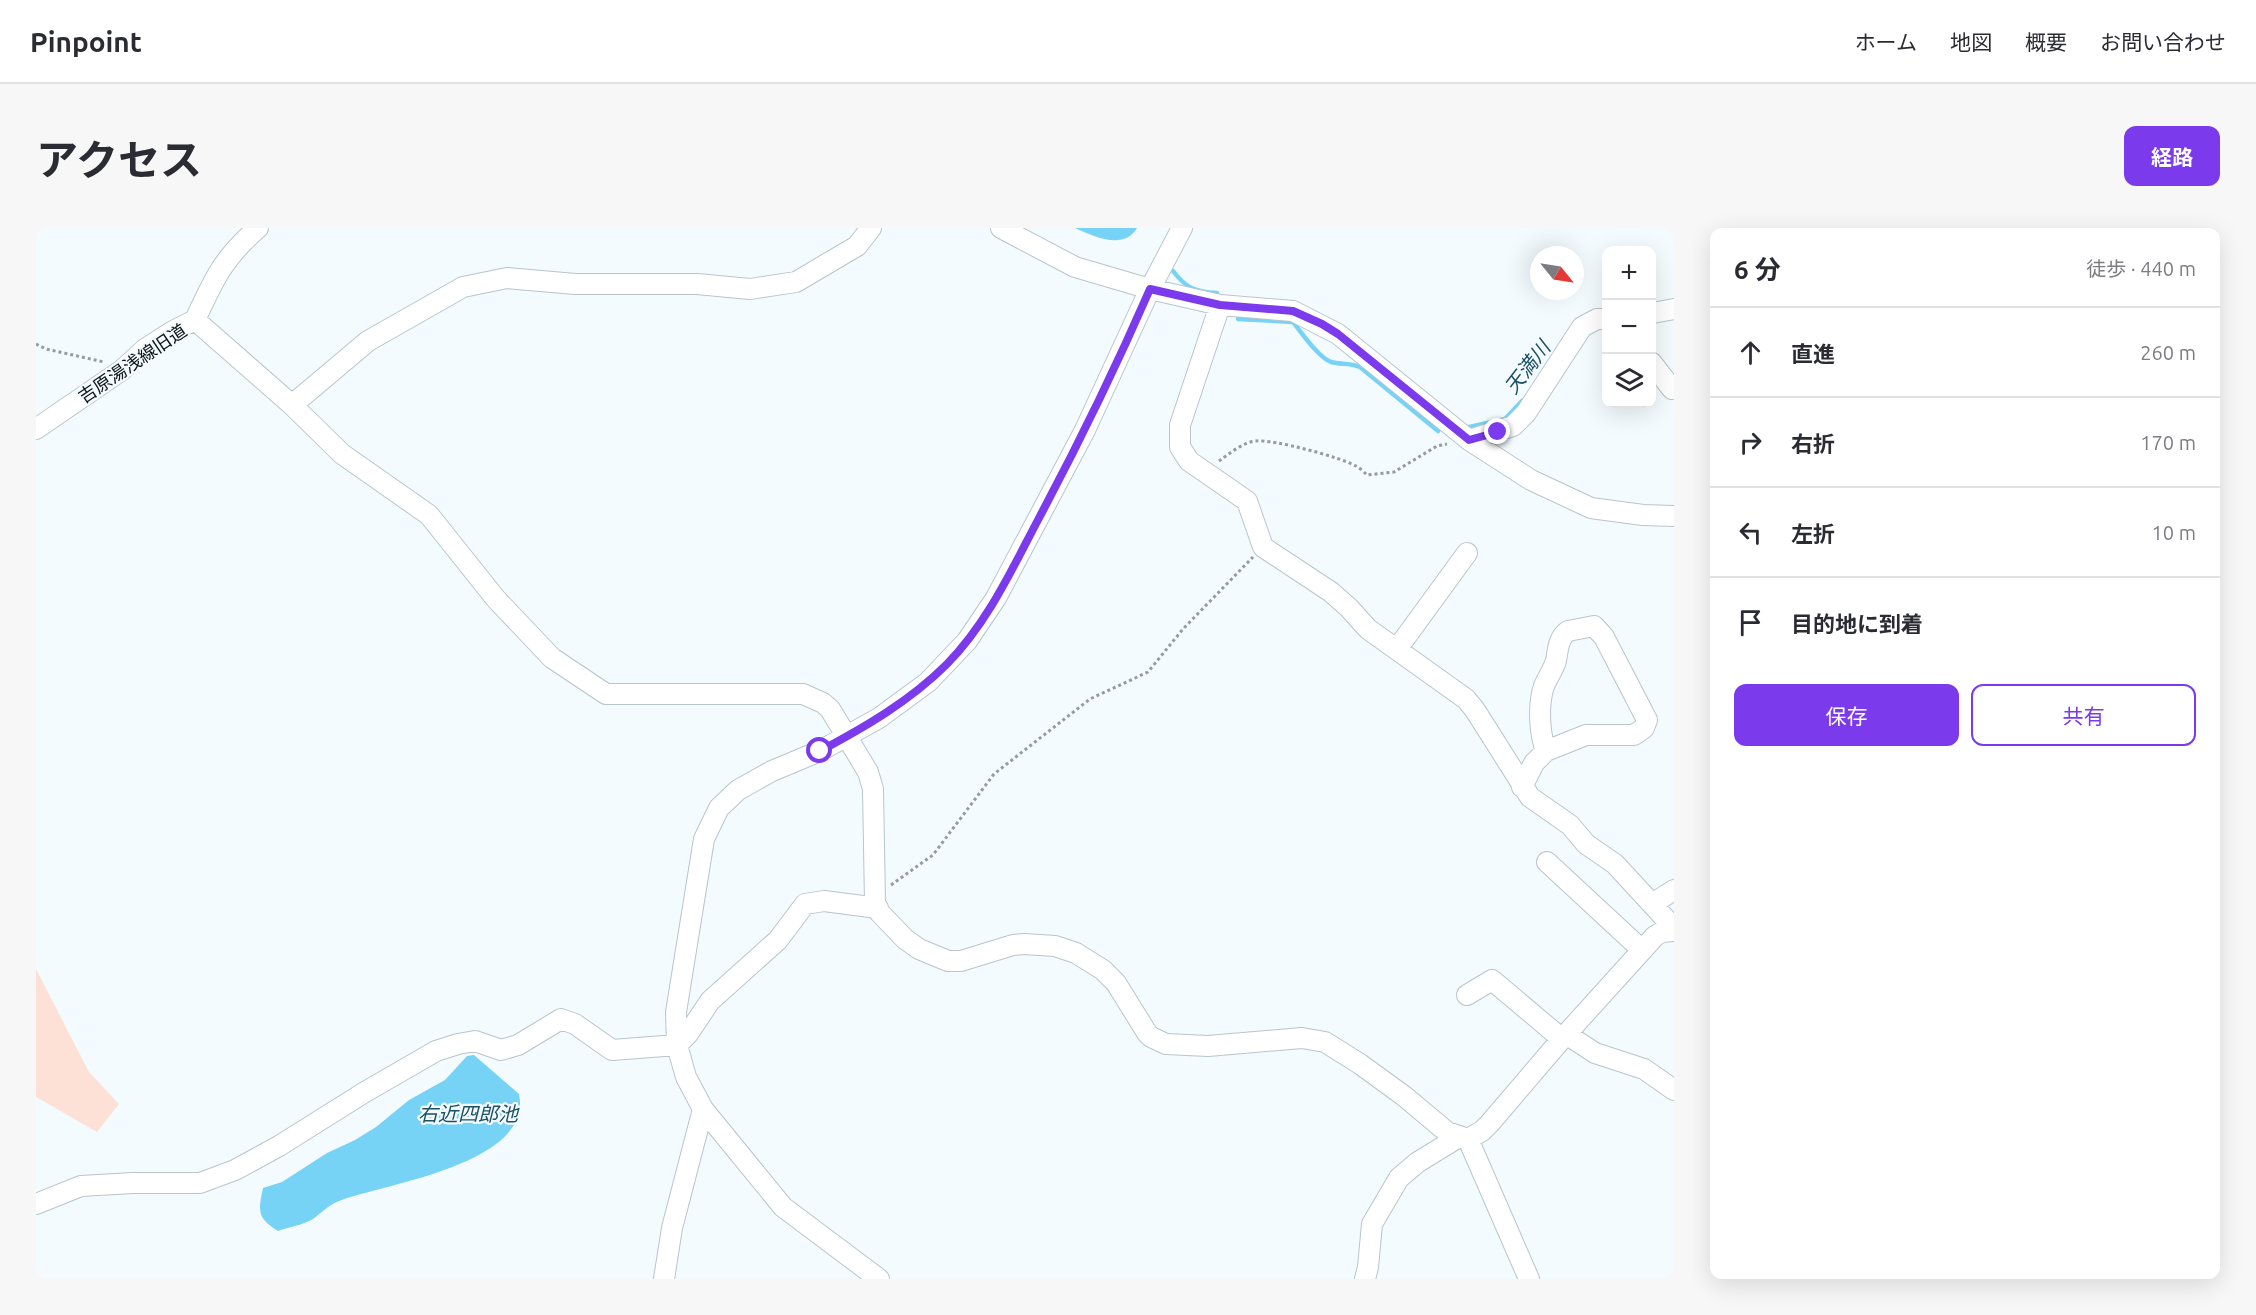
<!DOCTYPE html>
<html lang="ja">
<meta charset="utf-8">
<style>
body{margin:0;font-family:Ubuntu,"Noto Sans JP",sans-serif;background:#f7f7f7;color:#2b2b33}
.controls{position:absolute;right:18px;top:18px;display:grid;overflow:hidden;border-radius:12px;box-shadow:0 6px 24px #0002}
.controls button{width:54px;height:54px;display:grid;place-items:center;padding:0;border:0;border-bottom:2px solid #e1e1e2;background:#fff;color:#2b2b33;font:30px sans-serif}
.compass{position:absolute;left:1494px;top:18px;width:54px;height:54px;border-radius:50%;background:#fff;box-shadow:0 6px 24px #0002;rotate:120deg}
.stop{position:absolute;width:18px;height:18px;margin:-14px;border:4px solid #7c3aed;border-radius:50%;background:#fff}
.stop.end{background:#7c3aed;border-color:#fff;box-shadow:0 2px 6px #0008}
.list{margin:0;padding:0;list-style:none}
h2{display:flex;justify-content:space-between;align-items:center;height:78px;margin:0;padding:0 24px;font-size:26px}
h2 small{font-size:20px;font-weight:400;color:#7c7c81}
.list li{display:grid;grid-template-columns:39px 1fr auto;gap:18px;align-items:center;box-sizing:border-box;height:90px;padding:0 24px;border-top:2px solid #e1e1e2}
.list b{display:block;font-size:22px;white-space:nowrap}
.list em{font-size:20px;font-style:normal;color:#7c7c81}
.actions{display:flex;gap:12px;padding:18px 24px}
.actions a{flex:1;padding:14px 0;border:2px solid #7c3aed;border-radius:12px;text-align:center;font-size:21px;color:#7c3aed}
.actions .main{background:#7c3aed;color:#fff}
.icon{flex:none;width:33px;height:33px;fill:none;stroke:currentColor;stroke-width:2;stroke-linecap:round;stroke-linejoin:round}
.map{position:relative;flex:none;width:1638px;height:1051px;overflow:hidden;border-radius:12px}
header{display:flex;align-items:center;gap:36px;box-sizing:border-box;height:84px;padding:0 30px;background:#fff;border-bottom:2px solid #e1e1e2}
header strong{font-size:28px}
nav{display:flex;gap:33px;margin-inline-start:auto;font-size:21px}
.intro{display:flex;align-items:center;justify-content:space-between;box-sizing:border-box;height:144px;padding:0 36px}
h1{margin:0;font-size:42px}
.button{padding:15px 27px;border-radius:12px;background:#7c3aed;color:#fff;font-size:21px;font-weight:700}
main{display:flex;gap:36px;padding:0 36px}
aside{flex:1;background:#fff;border-radius:12px;box-shadow:0 6px 24px #0002}
.map>svg:first-child{display:block}
</style>
<header>
<strong>Pinpoint</strong>
<nav><a>ホーム</a><a>地図</a><a>概要</a><a>お問い合わせ</a></nav>
</header>
<div class="intro"><h1>アクセス</h1><a class="button">経路</a></div>
<main>
<div class="map">
<svg width="1638" height="1051" viewBox="0 0 1638 1051">
<rect width="100%" height="100%" fill="#f3fbfe"/>
<path fill="#fee1d6" d="M0 741 53 844 83 876 61 904 0 869Z"/>
<path fill="#77d3f6" d="M1039 0H1101C1088 23 1057 8 1039 0Z
M438 827 483 866C498 936 348 956 303 973 294 976 285 985 277 991 267 997 253 999 242 1003 221 990 222 983 227 960L246 954 291 925 319 912 340 899 373 872 409 852 431 828Z"/>
<g fill="none" stroke-linecap="round" stroke-linejoin="round">
<path stroke="#77d3f6" stroke-width="4.5" d="M1137 43C1150 60 1159 64 1181 65
M1202 91 1257 94C1266 105 1282 129 1295 134 1305 137 1313 134 1324 139L1402 203
M1429 200 1469 191 1486 173"/>
<g stroke="#b8c5ca" stroke-width="22">
<path id="minor" d="M965 0 1039 39 1114 61 1184 77 1257 83 1302 106 1433 212 1495 252 1555 280 1607 287 1638 288
M1184 77 1144 197V219L1153 233 1211 273 1227 319 1295 364 1313 380 1332 401 1430 471 1439 482 1494 569 1534 597 1550 616 1579 636 1638 700
M1616 85 1638 81
M159 92 256 177 306 226 393 287 460 371 516 430 570 466H767L787 475 794 481 832 544 837 561 839 675 844 685 869 711 883 721 912 733H925L977 717 988 716 1019 718 1040 725 1067 742 1080 755 1111 805 1115 809 1130 816 1172 818 1266 810 1289 814 1324 836 1368 868 1411 904 1432 911 1446 903 1454 895 1524 813 1619 708 1626 704 1638 703
M1616 135 1636 161
M256 177 332 113 427 59 471 50 539 56H661L714 61 760 54 821 18 835 0
M0 201 86 142 109 121 137 103 159 92C178 51 187 30 222 0
M1433 212 1477 198 1490 185 1546 99 1561 91H1570
M1361 421 1431 325
M1486 559 1498 535 1510 523 1550 507H1598L1608 500 1611 492 1609 488 1568 409 1558 398 1532 403C1522 410 1522 422 1520 433 1517 442 1512 449 1508 458 1502 476 1503 505 1510 523
M1511 634 1606 722
M1616 676 1638 662
M1431 767 1456 752 1526 811
M1530 806 1559 825 1608 841 1638 862
M1432 911 1493 1051
M0 976 45 958 97 955H164L199 942 243 918 329 864 400 823 422 816 439 813 465 822 482 817 525 791 539 796 576 822 641 817 652 806 674 773 742 712 769 676 788 673 842 680
M628 1051 636 1000 667 881
M843 1051 747 979 667 881 650 849 641 817 640 784 668 611 683 580 702 562 736 543 784 523 843 490 892 454 931 413 960 370 1049 202 1114 61 1146 0
M1329 1051 1332 1039 1336 996 1363 950 1382 934 1423 909"/>
</g>
<path stroke="#959b9e" stroke-width="3" stroke-dasharray="3 3" stroke-linecap="butt" d="M0 116 10 121 68 134
M1183 233C1193 226 1207 214 1220 213 1237 211 1304 229 1320 238 1324 240 1328 244 1331 247L1358 244 1401 218 1411 216
M855 657 897 627 958 546 1054 471 1112 444 1147 401 1217 329"/>
<use href="#minor" stroke="#fff" stroke-width="20"/>
</g>
<g fill="none" stroke-linecap="round" stroke-linejoin="round">
<path stroke="#7c3aed" stroke-width="8" d="M784 523C829 499 874 473 911 436 952 394 976 341 1003 290 1043 215 1080 139 1114 61L1184 77 1257 83 1286 96 1302 106 1433 212 1462 204"/>
</g>
<g text-anchor="middle" dominant-baseline="central" stroke-width="4.5" stroke-linejoin="round" paint-order="stroke">
<g font-size="18" fill="#0e1214" stroke="#f3fbfe">
<text transform="translate(96 135) rotate(-34)">吉原湯浅線旧道</text>
</g>
<g font-size="20" font-style="italic" fill="#1c5163" stroke="#f3fbfe">
<text transform="translate(1491 139) rotate(-52)">天満川</text>
<text x="432" y="885">右近四郎池</text>
</g>
</g>
</svg>
<div class="controls">
<button>+</button>
<button>−</button>
<button><svg class="icon" aria-label="layers" viewBox="0 0 24 24"><path d="M12 4l9 5-9 5-9-5zM3 14l9 5 9-5"/></svg></button>
</div>
<svg class="compass" viewBox="-18 -18 36 36"><path d="M0-13l5 13h-10z" fill="#e53935"/><path d="M0 13l5-13h-10z" fill="#7c7c81"/></svg>
<div class="stop" style="left:784px;top:523px"></div>
<div class="stop end" style="left:1462px;top:204px"></div>
</div>
<aside>
<h2>6 分<small>徒歩 · 440 m</small></h2>
<ul class="list">
<li><svg class="icon" aria-label="ahead" viewBox="0 0 24 24"><path d="M12 20V5M6 11l6-6 6 6"/></svg><div><b>直進</b></div><em>260 m</em></li>
<li><svg class="icon" aria-label="right" viewBox="0 0 24 24"><path d="M7 20v-9h11M14 6l5 5-5 5"/></svg><div><b>右折</b></div><em>170 m</em></li>
<li><svg class="icon" aria-label="left" viewBox="0 0 24 24"><path d="M17 20v-9H6M10 6l-5 5 5 5"/></svg><div><b>左折</b></div><em>10 m</em></li>
<li><svg class="icon" aria-label="arrive" viewBox="0 0 24 24"><path d="M6 21V4h12l-3 4 3 4H6"/></svg><div><b>目的地に到着</b></div></li>
</ul>
<div class="actions"><a class="main">保存</a><a>共有</a></div>
</aside>
</main>
